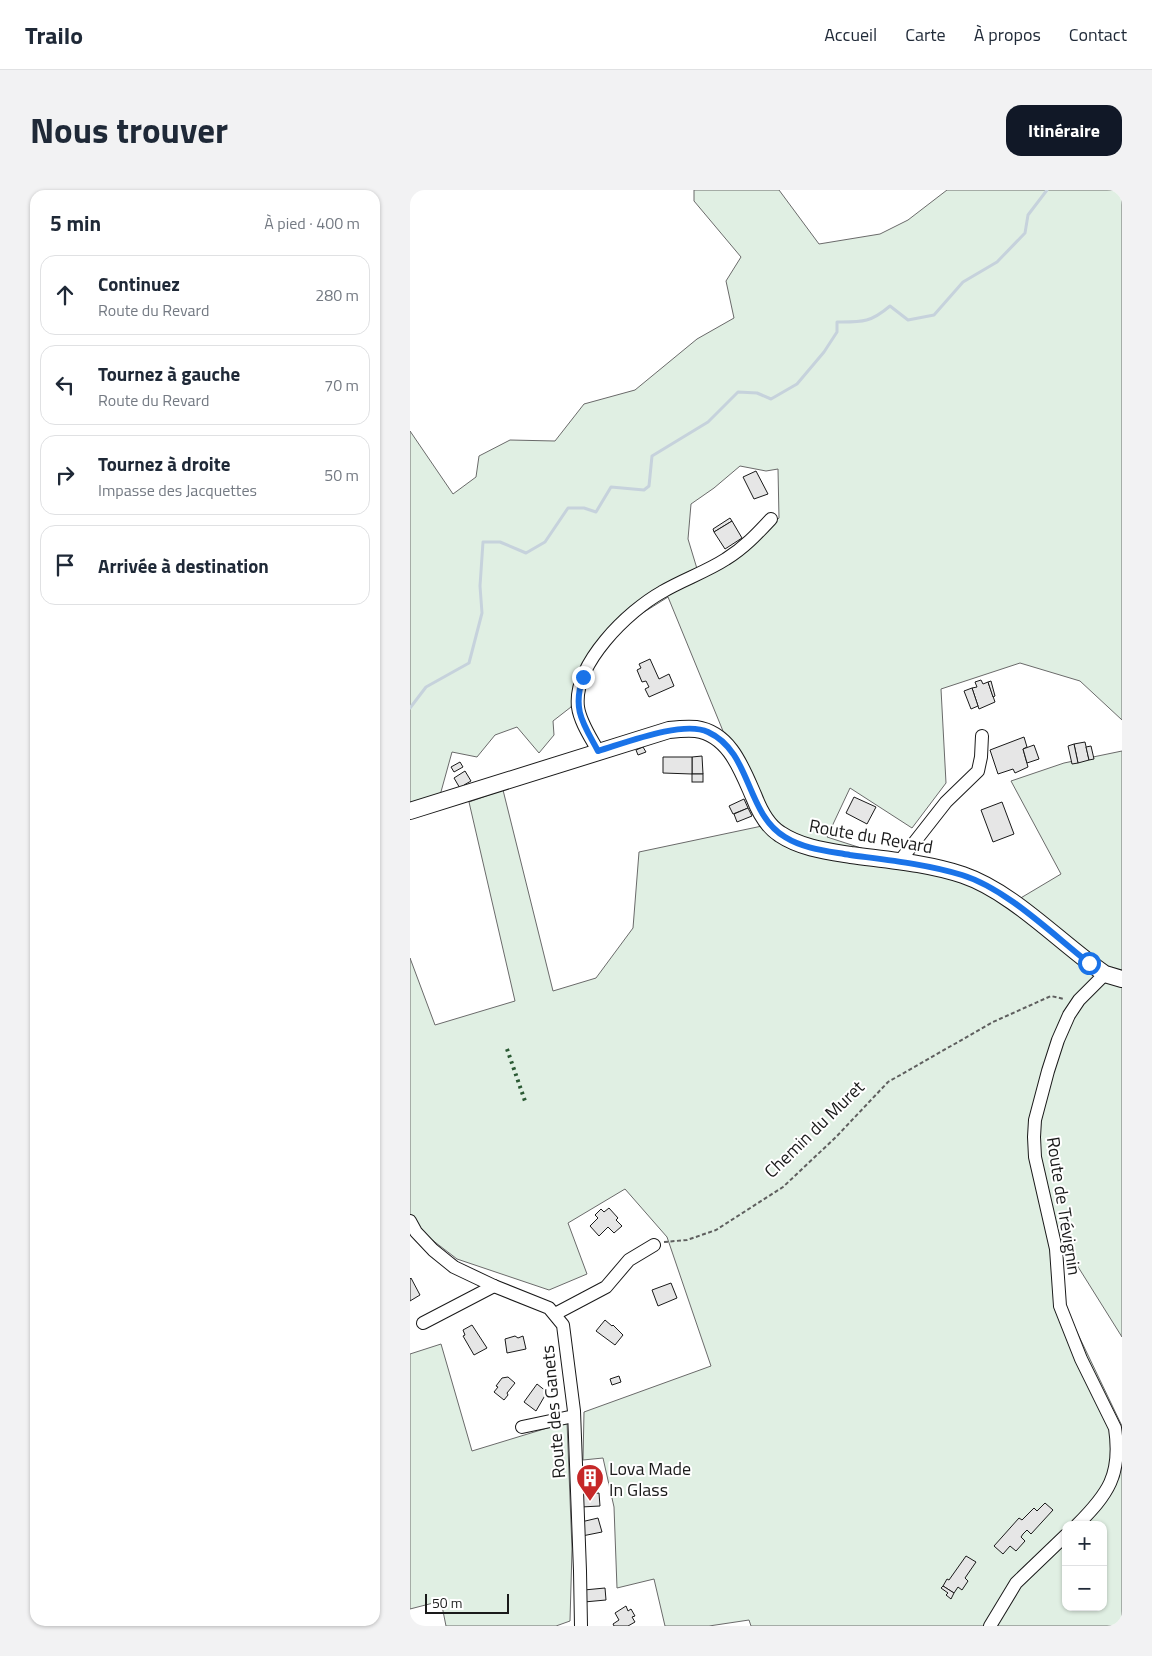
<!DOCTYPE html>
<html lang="fr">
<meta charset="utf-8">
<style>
:root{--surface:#fff;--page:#f2f2f3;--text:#1f2937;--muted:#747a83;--line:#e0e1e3;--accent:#111827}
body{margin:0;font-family:"Titillium Web",sans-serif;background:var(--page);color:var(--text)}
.controls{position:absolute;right:15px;bottom:15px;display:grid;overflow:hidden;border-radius:10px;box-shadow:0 1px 4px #0004}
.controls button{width:45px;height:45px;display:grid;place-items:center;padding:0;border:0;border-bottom:1px solid var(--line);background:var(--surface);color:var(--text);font:25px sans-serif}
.scale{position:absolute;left:15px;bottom:12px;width:84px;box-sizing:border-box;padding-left:5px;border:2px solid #1a1a1a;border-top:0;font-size:14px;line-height:18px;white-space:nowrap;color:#1a1a1a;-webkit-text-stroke:4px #fff;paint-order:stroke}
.stop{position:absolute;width:15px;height:15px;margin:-11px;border:4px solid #1a73e8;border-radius:50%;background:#fff}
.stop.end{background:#1a73e8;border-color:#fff;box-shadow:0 1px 5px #0008}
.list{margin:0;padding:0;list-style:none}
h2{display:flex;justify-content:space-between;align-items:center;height:65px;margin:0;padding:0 20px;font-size:21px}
h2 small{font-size:16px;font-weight:400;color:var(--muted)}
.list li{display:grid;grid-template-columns:32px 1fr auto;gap:15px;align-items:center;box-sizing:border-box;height:80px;margin:0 10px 10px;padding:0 10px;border:1px solid var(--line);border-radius:15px}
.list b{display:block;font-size:19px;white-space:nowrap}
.list p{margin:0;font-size:16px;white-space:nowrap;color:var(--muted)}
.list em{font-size:16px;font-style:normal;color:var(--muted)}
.icon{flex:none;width:28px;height:28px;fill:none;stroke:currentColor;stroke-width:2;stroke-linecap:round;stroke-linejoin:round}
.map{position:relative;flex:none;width:712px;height:1436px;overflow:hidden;border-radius:15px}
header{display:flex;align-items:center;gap:30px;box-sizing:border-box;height:70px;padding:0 25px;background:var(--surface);border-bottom:1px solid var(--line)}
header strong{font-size:24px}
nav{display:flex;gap:28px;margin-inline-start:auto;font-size:18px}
.intro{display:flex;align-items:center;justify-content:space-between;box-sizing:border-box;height:120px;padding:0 30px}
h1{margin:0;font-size:35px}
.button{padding:12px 22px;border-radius:15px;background:var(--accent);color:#fff;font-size:18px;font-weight:700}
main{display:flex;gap:30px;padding:0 30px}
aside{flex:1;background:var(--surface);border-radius:15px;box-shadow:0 1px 4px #0004}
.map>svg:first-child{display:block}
</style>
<header>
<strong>Trailo</strong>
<nav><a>Accueil</a><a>Carte</a><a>À propos</a><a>Contact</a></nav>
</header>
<div class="intro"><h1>Nous trouver</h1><a class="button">Itinéraire</a></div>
<main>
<aside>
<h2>5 min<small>À pied · 400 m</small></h2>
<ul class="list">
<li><svg class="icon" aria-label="ahead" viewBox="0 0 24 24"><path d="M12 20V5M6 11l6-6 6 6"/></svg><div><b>Continuez</b><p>Route du Revard</p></div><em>280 m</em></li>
<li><svg class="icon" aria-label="left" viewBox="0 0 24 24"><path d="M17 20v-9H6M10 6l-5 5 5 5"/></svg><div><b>Tournez à gauche</b><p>Route du Revard</p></div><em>70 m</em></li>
<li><svg class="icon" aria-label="right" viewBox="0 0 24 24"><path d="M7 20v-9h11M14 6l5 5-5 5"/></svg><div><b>Tournez à droite</b><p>Impasse des Jacquettes</p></div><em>50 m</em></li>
<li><svg class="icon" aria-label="arrive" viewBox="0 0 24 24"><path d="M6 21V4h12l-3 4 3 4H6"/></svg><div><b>Arrivée à destination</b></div></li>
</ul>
</aside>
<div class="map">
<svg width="712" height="1436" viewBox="0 0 712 1436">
<rect width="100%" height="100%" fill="#fff"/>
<g fill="#e0efe3" stroke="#6a6a6a" fill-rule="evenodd">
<path d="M 284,0 L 369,0 L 409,54 L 470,44 L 498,30 L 537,0 L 712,0 L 712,530 L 670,491 L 610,473 L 531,499 L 536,593 L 502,638 L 440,598 L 417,647 L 609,709 L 651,684 L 601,591 L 654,573 L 712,561 L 712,1147 L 650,1048 L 654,1115 L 712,1236 L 712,1436 L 341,1436 L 339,1430 L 299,1436 L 255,1436 L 244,1389 L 207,1398 L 204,1317 L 193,1268 L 173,1270 L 174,1222 L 301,1176 L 257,1047 L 215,999 L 158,1033 L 177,1084 L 139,1100 L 47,1069 L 0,1033 L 0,768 L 25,835 L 105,811 L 59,612 L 93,600 L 143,801 L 186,788 L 223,738 L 229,662 L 352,636 L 258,407 L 215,434 L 171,480 L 161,517 L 143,531 L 144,545 L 129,563 L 107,537 L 85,545 L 67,567 L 42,562 L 29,609 L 0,618 L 0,241 L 43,304 L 66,287 L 69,266 L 100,250 L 145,251 L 174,214 L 225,200 L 287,149 L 324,128 L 316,91 L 331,67 L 284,11 ZM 330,276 L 356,281 L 368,279 L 369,328 L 324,369 L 288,382 L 278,349 L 281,314 L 304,298 ZM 656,1335 L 693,1335 L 693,1417 L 656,1417 Z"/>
<polygon points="31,1154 62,1261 157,1232 162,1359 160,1431 146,1436 36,1436 31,1411 0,1419 0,1164"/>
</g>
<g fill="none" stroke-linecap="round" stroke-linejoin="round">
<path stroke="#c6d2dc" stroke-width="3" d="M 0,518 L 16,497 L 59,473 L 72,423 L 70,396 L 73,352 L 90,352 L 116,363 L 135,352 L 158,318 L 174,318 L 186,322 L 201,297 L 234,300 L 239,296 L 242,266 L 298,232 L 328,202 L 347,203 L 361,209 L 387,194 L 414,162 L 427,142 L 427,132 C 452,132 460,133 480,116 L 498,130 L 524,125 L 553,92 L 587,72 L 615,43 L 618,25 L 637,0"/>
</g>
<g fill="#e6e6e6" stroke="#1a1a1a">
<polygon points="346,281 358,304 344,309 333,287"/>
<polygon points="320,328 322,331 304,342 303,339"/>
<polygon points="322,331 332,348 315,359 304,342"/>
<polygon points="240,469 249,489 259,484 264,496 239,507 235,499 239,497 236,491 232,492 227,480 231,478 229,474"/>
<polygon points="571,490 573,494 578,492 585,512 569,519 562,498 567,497 565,492"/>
<polygon points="581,491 585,506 583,507 578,492"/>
<polygon points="562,498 568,516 561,519 554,501"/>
<polygon points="614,547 617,557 613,559 618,577 605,583 603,579 588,584 580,560"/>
<polygon points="675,552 679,570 668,573 664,554"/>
<polygon points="664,554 668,573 662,574 658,556"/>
<polygon points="624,555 629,569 617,573 613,559"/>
<polygon points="681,556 684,569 679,570 676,557"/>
<polygon points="233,557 236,562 228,565 226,560"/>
<polygon points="292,566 293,584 282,584 282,567"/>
<polygon points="253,567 282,567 282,584 253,583"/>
<polygon points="50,572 53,577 44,582 41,577"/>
<polygon points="55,581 61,591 54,595 56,598 51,600 44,588"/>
<rect x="282" y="584" width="11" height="8"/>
<polygon points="444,607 466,617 457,634 436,623"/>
<polygon points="334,609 338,618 323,624 319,616"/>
<polygon points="592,612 604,644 583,652 571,620"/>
<polygon points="338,618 342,626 327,632 324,624"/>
<polygon points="199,1018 208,1028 206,1030 212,1036 204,1043 198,1037 189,1046 180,1036 188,1028 185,1025 191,1019 194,1022"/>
<polygon points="1,1088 10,1105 0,1111 0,1089"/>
<polygon points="261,1093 267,1108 248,1116 242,1100"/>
<polygon points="195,1130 202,1136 203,1135 213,1145 205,1155 186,1141"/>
<polygon points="62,1135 77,1158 64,1165 53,1146 55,1145 53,1140"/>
<polygon points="105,1146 108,1148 113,1146 116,1159 97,1163 95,1149"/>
<polygon points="209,1186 211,1192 202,1195 200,1189"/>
<polygon points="98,1187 105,1193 97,1203 98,1205 94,1210 84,1202 88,1197 86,1196 92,1188"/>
<polygon points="127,1194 137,1202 126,1221 114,1212"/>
<polygon points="189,1303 190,1316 171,1317 170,1305"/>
<polygon points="635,1313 643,1320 621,1344 617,1340 613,1344 611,1347 615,1351 606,1361 600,1356 593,1364 584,1356 609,1328 612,1330 624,1318 627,1321"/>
<polygon points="188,1328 192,1342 172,1346 171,1332"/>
<polygon points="556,1366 566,1372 555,1388 558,1391 552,1400 548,1397 544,1403 533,1396 537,1389 539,1390"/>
<polygon points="533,1396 544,1403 541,1409 536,1405 538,1403 531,1398"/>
<polygon points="195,1398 196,1410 174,1412 174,1400"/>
<polygon points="216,1416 218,1421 221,1419 225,1426 222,1427 225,1432 218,1436 204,1436 203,1434 209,1430 205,1423"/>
</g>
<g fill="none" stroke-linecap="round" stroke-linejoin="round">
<defs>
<g id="minor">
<path d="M 188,561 C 181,548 170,532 168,517 C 163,474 218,421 252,402 C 272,390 296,382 316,369 C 334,358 347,344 361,329"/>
<polyline points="489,672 536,612 568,581 571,567 572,546"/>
<polyline points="0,1031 6,1042 23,1060 44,1077 84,1096 139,1118 153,1135 164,1221 170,1381 171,1436"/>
<polyline points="145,1124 196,1097 219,1070 244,1055"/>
<polyline points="13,1133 84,1096"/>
<polyline points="112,1237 164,1226"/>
<path d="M 667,1335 C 698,1304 712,1285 705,1238 L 671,1169 L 650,1116 L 646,1059 L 625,967 L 624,947 L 625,930 L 638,881 L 648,850 L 659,825 L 669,810 L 695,784"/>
<polyline points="580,1436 606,1393 656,1345"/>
</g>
<path id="major" d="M 0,621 L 259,540 C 268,539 277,538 286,539 C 320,544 332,580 344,607 C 349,620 357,636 370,644 C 391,658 416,661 441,665 C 478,670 517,673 553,685 C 603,702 650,753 695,784 L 712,789"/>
</defs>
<use href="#minor" stroke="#1a1a1a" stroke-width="14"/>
<use href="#major" stroke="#1a1a1a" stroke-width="18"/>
<polyline stroke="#5f5f5f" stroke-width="2" stroke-dasharray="4 2.5" stroke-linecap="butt" points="254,1052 277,1050 306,1040 373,997 426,947 478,892 583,832 641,806 654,809"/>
<use href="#minor" stroke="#fff" stroke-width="12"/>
<use href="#major" stroke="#fff" stroke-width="16"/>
<polyline stroke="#2b5a34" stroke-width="4" stroke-dasharray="2.5 4" stroke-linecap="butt" points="97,859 116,914"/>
</g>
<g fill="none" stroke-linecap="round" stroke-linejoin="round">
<path stroke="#1a73e8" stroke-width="6" d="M 173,487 C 162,520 173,533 188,561 C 215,553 273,530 298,542 C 342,562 335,623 375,647 C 394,659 418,661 440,665 C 477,670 516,674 552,685 C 597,699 642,744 679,773"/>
</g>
<defs>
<symbol id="building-pin" viewBox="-11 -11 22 30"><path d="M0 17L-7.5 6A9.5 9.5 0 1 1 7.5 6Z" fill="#c62828" stroke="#fff"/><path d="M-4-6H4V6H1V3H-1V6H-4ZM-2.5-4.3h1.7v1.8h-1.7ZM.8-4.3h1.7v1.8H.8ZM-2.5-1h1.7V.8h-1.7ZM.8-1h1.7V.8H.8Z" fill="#fff"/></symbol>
</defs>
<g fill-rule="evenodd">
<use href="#building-pin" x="164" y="1272" width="32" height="43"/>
</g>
<g text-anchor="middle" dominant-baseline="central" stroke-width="4" stroke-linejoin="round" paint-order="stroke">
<g font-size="18" fill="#1a1a1a" stroke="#fff">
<text transform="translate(461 646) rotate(10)">Route du Revard</text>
<text transform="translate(404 939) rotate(-44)">Chemin du Muret</text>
<text transform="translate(654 1016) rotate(81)">Route de Trévignin</text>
<text transform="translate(143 1222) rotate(-95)">Route des Ganets</text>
</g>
<g font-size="18" fill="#1a1a1a" stroke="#fff" text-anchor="start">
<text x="199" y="1278">Lova Made<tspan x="199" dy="21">In Glass</tspan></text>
</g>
</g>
</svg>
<div class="controls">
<button>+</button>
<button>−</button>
</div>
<div class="scale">50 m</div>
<div class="stop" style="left:679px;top:773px"></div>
<div class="stop end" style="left:173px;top:487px"></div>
</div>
</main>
